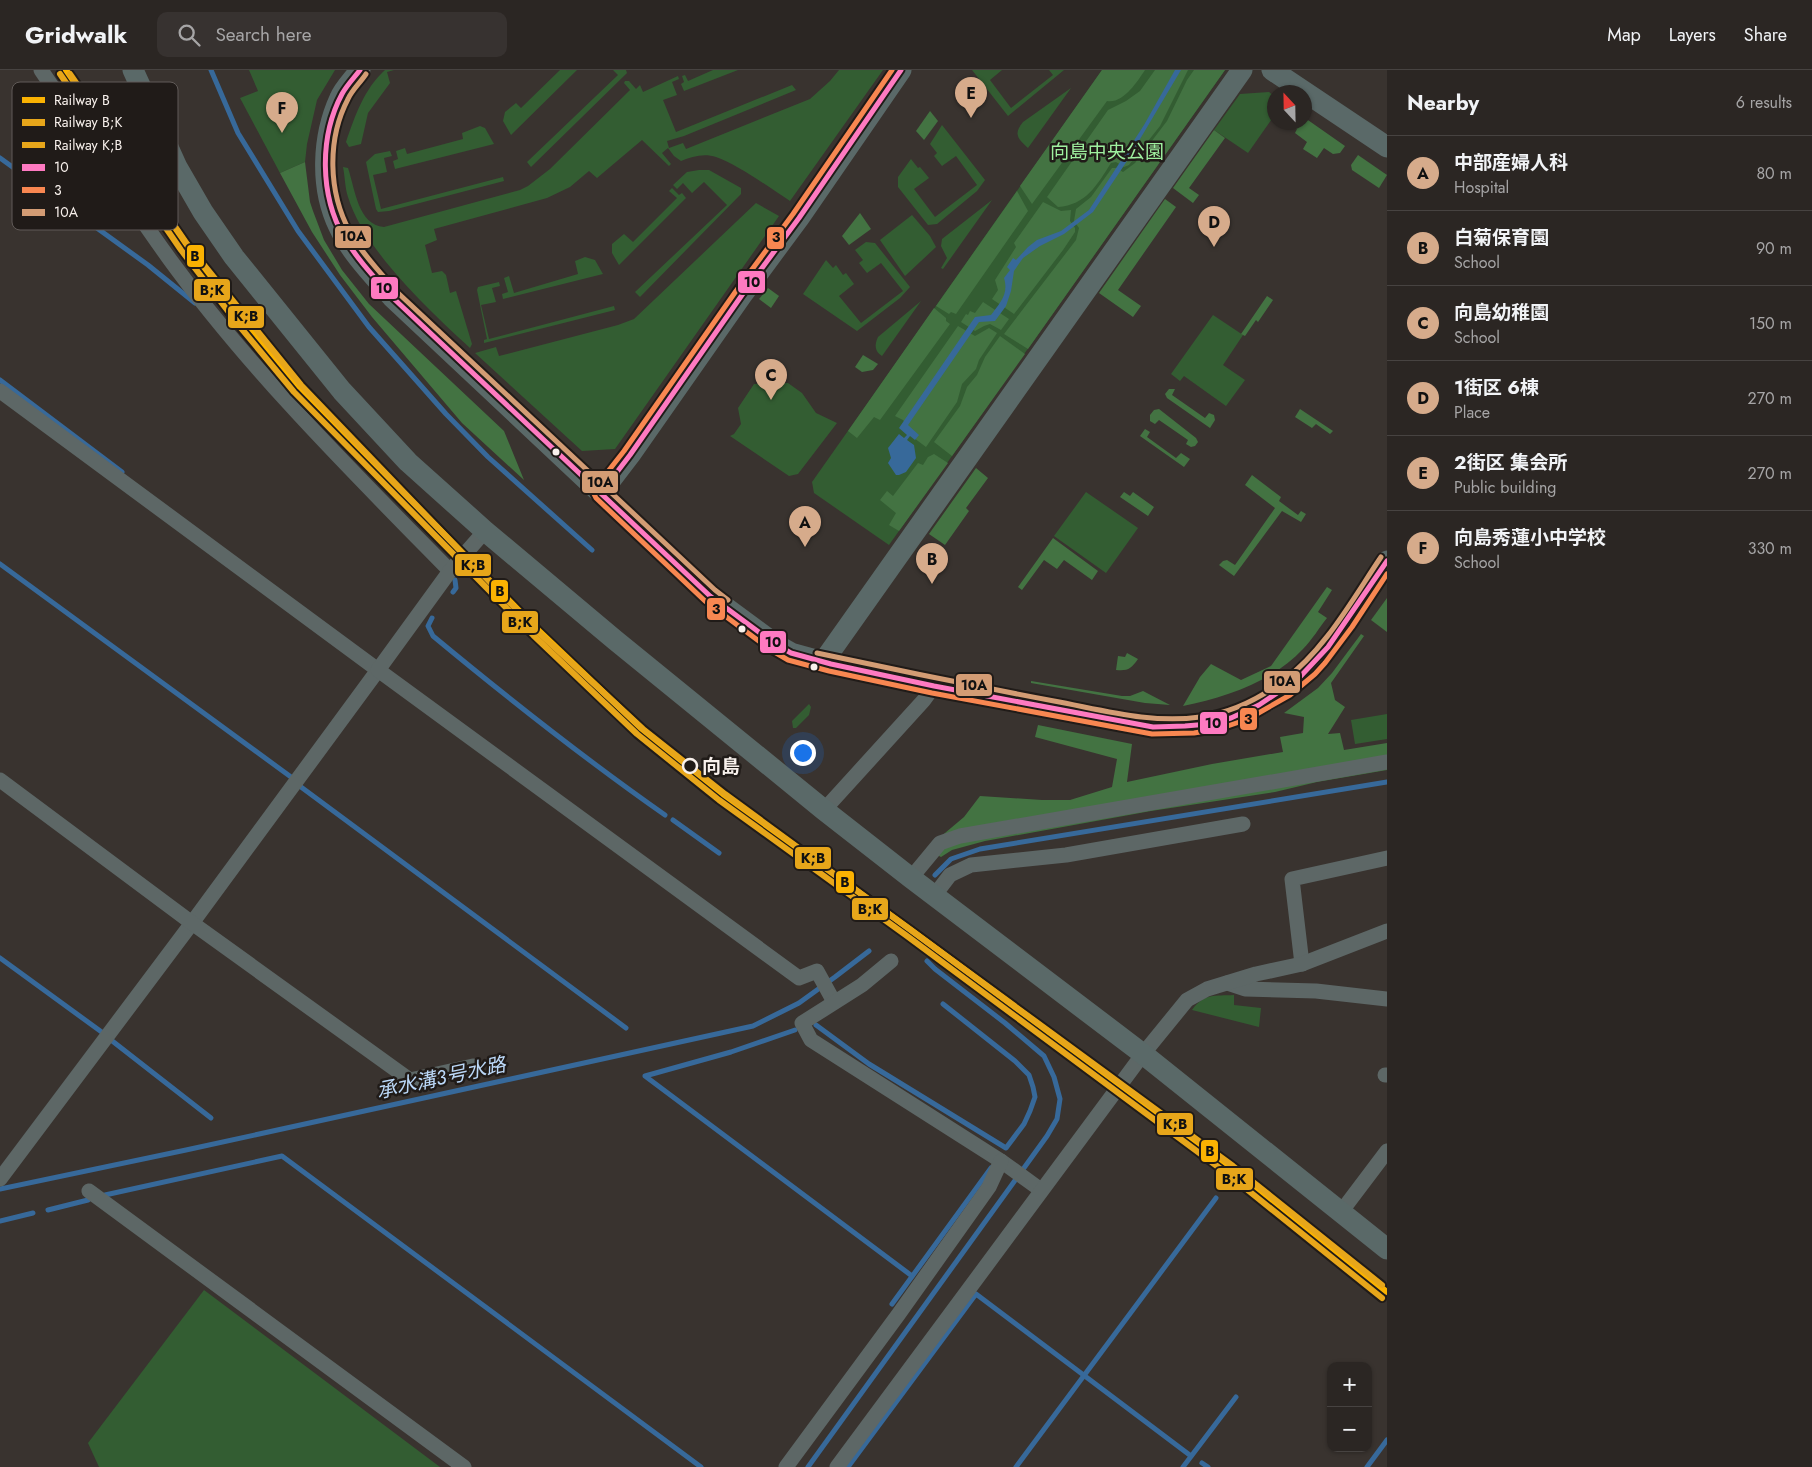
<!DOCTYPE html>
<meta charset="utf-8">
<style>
:root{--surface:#2b2623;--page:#373230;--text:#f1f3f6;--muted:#a6a5a6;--line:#474341;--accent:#d6ab8b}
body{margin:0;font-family:Jost,"Noto Sans JP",sans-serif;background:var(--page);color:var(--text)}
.controls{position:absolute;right:15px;bottom:15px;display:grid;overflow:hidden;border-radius:10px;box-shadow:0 1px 4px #0004}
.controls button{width:45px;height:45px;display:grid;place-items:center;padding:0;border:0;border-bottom:1px solid var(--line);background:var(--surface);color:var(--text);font:25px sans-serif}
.compass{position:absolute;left:1267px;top:15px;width:45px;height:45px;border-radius:50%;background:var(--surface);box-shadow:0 1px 4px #0004;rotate:338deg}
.you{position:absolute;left:802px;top:682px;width:18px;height:18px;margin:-12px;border:4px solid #fff;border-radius:50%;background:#1a73e8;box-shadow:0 0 0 8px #1a73e833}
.badge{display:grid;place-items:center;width:32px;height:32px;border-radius:50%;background:var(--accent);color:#111;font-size:16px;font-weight:700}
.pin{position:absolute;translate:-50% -41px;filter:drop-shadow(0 1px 2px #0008)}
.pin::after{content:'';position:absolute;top:26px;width:18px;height:15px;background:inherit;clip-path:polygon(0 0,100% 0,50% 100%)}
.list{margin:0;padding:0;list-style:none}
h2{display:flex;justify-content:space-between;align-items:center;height:65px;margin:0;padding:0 20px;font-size:21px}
h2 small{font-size:16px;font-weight:400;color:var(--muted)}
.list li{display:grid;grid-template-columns:32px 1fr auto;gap:15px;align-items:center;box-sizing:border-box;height:75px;padding:0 20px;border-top:1px solid var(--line)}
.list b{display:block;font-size:19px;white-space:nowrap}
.list p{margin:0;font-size:16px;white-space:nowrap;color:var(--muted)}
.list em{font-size:16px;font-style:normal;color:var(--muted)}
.icon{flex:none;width:28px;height:28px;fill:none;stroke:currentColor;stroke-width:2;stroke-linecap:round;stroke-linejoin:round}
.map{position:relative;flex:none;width:1387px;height:1397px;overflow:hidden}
header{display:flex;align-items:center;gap:30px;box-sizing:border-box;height:70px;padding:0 25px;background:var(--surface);border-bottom:1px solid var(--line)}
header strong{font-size:24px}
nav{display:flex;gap:28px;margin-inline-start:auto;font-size:18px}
.search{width:350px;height:45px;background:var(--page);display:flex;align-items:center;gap:12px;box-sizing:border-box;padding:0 18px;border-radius:10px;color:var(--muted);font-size:19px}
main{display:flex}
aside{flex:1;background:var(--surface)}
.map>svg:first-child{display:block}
</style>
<header>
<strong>Gridwalk</strong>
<div class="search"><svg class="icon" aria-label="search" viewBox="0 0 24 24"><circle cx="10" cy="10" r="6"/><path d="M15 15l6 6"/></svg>Search here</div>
<nav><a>Map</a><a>Layers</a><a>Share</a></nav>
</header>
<main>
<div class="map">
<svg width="1387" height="1397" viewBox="0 0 1387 1397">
<rect width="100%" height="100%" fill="#39332f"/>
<g fill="#335d32">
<polygon points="249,0 335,0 317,30 307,74 305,92 280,103 240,28 258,21"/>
<path d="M 385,0 L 394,0 L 387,2 L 390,13 L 368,43 L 361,74 L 349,77 L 346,72 C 355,46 364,19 385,0 Z"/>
<polygon points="560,0 577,0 511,65 503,51 505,42 516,33 521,38"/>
<polygon points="613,0 626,0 627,3 531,97 527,92 618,5"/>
<polygon points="713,0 738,0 684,21 681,14 684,12 682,6 685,5 688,11"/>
<path d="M 839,0 L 883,0 L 790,131 C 770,118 737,94 716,87 C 705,83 692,86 681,91 L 674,86 L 668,78 L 662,83 L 671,94 L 669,96 L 642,70 L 597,108 L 589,101 L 570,117 L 547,128 L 434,159 L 437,170 L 425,175 L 432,203 L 442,201 L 446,205 L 450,223 L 456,221 L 472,274 L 470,278 C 430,241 364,180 348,127 C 345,118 345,107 343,97 L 348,98 C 355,119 358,155 384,157 L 520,120 L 528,116 L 550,99 L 630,20 L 624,13 L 625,11 L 629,11 L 636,19 L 640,15 L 643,22 L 678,6 L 679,9 L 672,12 L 677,25 L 663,30 L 676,62 L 792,15 L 796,20 L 684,66 L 667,71 L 669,78 L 683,73 L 686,79 L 810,29 L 830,11 Z"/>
<polygon points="972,0 1002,0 990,10 1011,38 1053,5 1049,0 1064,0 1008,46"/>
<polygon points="1102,0 1225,0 889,475 814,423 812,412"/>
<path d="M 1071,18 L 1028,78 C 1018,69 1013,64 1023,52 Z"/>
<polygon points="1269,22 1274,26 1274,46 1248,83 1214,60 1240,24"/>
<polygon points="942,55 985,110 977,121 937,154 928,155 898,117 898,107 911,89 918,98 920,97 929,108 914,119 935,147 977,115 956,86 942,96 934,86 937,83 930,74"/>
<polygon points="480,56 485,58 494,74 395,99 393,91 398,89 396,81 405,78 407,84 463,69 462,63"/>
<polygon points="390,81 392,86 384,88 387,102 373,105 381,139 503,107 504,111 389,141 378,142 376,139 366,92 375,84"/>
<polygon points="699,100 709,100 741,118 741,124 640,227 635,222 727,135 704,112 692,123 683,113 677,119 673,115 687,102"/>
<polygon points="672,118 679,125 682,123 686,128 619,195 612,183 612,174 624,164 633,172 677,128 669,121"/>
<polygon points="992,130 943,199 941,198 947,188 941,176 942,169"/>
<polygon points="756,133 779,146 615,379 582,381 475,283 496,277 499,286 618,255 634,249"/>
<polygon points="912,145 930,166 936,177 905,206 880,170"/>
<polygon points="866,172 875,173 910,217 900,228 857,261 803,224 826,190 833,198 836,195 843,205 846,203 854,214 839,226 861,253 903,221 881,193 867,203 859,193 863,190 855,180"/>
<polygon points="585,187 595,190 603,204 503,229 502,224 508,222 504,208 509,206 514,223 578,204 575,191"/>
<polygon points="499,212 500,216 492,218 496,232 481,235 489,269 614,236 615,240 484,273 484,270 487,269 477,220 478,217"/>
<path d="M 921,231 L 882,286 C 875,282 874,275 878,267 Z"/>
<polygon points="1213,245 1243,265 1223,295 1245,310 1226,336 1184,306 1180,311 1171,304"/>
<polygon points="788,313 802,323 816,343 837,353 798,404 789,406 730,366 734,364 741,354 738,338 754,314"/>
<polygon points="1086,422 1138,458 1106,503 1054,466"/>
<polygon points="809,634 811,637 809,645 796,658 793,658 792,651"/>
<polygon points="1387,644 1387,669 1355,674 1351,650"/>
<path d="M 1234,925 L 1234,935 L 1261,938 L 1259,957 L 1192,940 C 1204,923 1215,926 1234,925 Z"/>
<polygon points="204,1220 440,1397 99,1397 88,1373"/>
</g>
<g fill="#437342">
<path d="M 1102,0 L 1145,0 C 1137,12 1123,34 1107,31 L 1032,134 L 1020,116 Z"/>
<path d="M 1155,0 L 1188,0 L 1160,56 L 1129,95 L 1124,97 L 1116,92 L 1111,93 C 1097,115 1086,135 1058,137 L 1047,127 L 1108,40 L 1126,31 L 1140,21 Z"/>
<polygon points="1194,0 1225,0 1028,279 1004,264 1076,170 1079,158 1074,151 1076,139 1091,127 1112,98 1116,98 1123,102 1135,93 1167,51 1187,10"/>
<polygon points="930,41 938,51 924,70 916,61"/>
<polygon points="1305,48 1345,76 1340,83 1333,84 1324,78 1317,88 1303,79 1307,72 1295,63 1297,59 1288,53 1304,52"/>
<polygon points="1214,60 1225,68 1189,118 1199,125 1193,133 1173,118"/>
<polygon points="1358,85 1387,105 1379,118 1352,100 1351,95"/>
<polygon points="305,92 310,132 313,141 324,170 342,200 369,234 504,361 524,410 462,353 372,247 340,205 312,162 280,103"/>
<polygon points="1017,121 1028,141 956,244 951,242 949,244 936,236"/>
<polygon points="1165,129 1176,137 1118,220 1141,236 1133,247 1099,223"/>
<polygon points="1043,132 1061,141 1071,140 1070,151 1075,158 1075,162 1063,180 1014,244 992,229 998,220 995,210 1016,177 1014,173"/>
<polygon points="860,143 871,159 849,175 842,166"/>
<polygon points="768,218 779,226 771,238 759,229"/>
<polygon points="1267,226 1273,230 1258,252 1256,250 1245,266 1241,264"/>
<polygon points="983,232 1009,249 1001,260 990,254 984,256 975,261 961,252 966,244 968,245 970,241 975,243"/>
<polygon points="934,238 946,248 946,251 950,254 880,350 874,347 857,368 848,361"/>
<polygon points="958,256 975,266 989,258 997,263 979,290 976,299 962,314 957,332 926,377 914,368 903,350 895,346"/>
<polygon points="1000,266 1025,284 952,386 934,372 960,336 967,317 977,305 985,287"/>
<polygon points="863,285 878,294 873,300 862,302 855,297"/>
<polygon points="1169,319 1175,319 1172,325 1205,348 1209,343 1214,345 1215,350 1210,358 1167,328 1165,324"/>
<polygon points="1159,339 1196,368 1198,372 1195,376 1191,377 1186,374 1188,370 1159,350 1155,354 1150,351 1150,345 1154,340"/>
<polygon points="1300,339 1333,361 1330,364 1316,354 1312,358 1295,347"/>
<polygon points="1145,359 1150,362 1147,367 1176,388 1181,383 1190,389 1184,397 1140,366"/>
<polygon points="934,384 948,393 899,461 889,455 896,443 880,430 887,421 893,426 918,393 923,395 928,387"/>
<polygon points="976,398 988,408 966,438 969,441 945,475 929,464"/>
<polygon points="1252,405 1281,427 1279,431 1298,445 1301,441 1306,444 1301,452 1282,441 1234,506 1219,495 1223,491 1227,490 1235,495 1275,438 1245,415"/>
<polygon points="1124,422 1130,426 1133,422 1154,437 1148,446 1120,427"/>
<polygon points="1053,468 1098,501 1092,510 1064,490 1057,499 1044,490 1022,520 1018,517"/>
<path d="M 1327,517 L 1332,520 L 1318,542 L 1327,548 C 1319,558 1312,570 1303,579 C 1272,612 1226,627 1183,636 L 1200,607 L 1211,594 L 1241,610 L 1271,596 Z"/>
<polygon points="1387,528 1387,562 1371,550"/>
<polygon points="1361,564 1364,566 1331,613 1335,630 1345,637 1328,664 1340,663 1344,680 1387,673 1387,700 1317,712 1275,722 1151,741 985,771 952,780 941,787 926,779 964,747 980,726 1042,730 1070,730 1112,717 1117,689 1035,667 1038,655 1132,674 1127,712 1212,694 1283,682 1280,667 1303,663 1304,647 1284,643 1318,618 1332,603"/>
<path d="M 1127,583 L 1138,589 C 1131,599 1128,601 1116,600 L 1118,586 L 1125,587 Z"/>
<polygon points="1031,611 1122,626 1130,626 1143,621 1170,635 1145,633 1031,613"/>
</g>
<path fill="#37699a" d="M 1175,0 L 1181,0 L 1127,91 L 1093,142 L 1064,164 L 1040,176 L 1023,188 L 1014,201 L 1011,221 L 1006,236 L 995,251 L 979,252 L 908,355 L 919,365 L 915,370 L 910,366 L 907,370 L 914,375 L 916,388 L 906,402 L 899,405 L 896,405 L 888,393 L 891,388 L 888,378 L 899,364 L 904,368 L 907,365 L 899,358 L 975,247 L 991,245 C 1000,233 1009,224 1004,208 L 1010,200 L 1007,197 L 1013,188 L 1016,190 L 1028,177 L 1037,170 L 1061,161 L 1089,140 L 1144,55 Z"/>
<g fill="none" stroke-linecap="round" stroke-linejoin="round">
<g stroke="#37699a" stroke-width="5">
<polyline points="211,0 238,63 298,161 369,257 446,344 488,387 592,480"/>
<polyline points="0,88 148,195 195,233"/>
<polyline points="0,310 122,402"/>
<polyline points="0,494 291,707"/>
<polyline points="453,522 456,518 455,510"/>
<path d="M 432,548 L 428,556 L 433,566 C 509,629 585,689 665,745"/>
<polyline points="301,717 626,958"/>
<polyline points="673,750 719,783"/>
<polyline points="935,805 951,789 980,779 1387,712"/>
<polyline points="894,855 896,860"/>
<polyline points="0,888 103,963"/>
<polyline points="816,955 869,994 1006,1078 1024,1054 1030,1041 1035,1027 1033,1017 1029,1005 1015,991 943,934"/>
<polyline points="795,960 731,982 645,1006 912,1206"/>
<polyline points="111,970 211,1048"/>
<polyline points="0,1119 186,1080 753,956 799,933 835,907 869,881"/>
<polyline points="105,1125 282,1086 701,1397"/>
<polyline points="48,1140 88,1130"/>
<polyline points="0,1151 33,1143"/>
<polyline points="892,1234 991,1098"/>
<polyline points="1202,1393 1208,1397"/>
<polyline points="808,1397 1047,1066 1057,1049 1060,1029 1054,1007 1044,986 1005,953 935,899 927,891"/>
<polyline points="848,1397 976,1224 1191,1386"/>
<polyline points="1016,1397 1216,1128"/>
<polyline points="1183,1397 1236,1327"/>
<polyline points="1367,1397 1387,1370"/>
</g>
<g stroke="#5d6766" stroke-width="15">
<path d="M 41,0 C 83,62 124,126 168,187 C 251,301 352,401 450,501"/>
<polyline points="0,321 378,600 192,853 0,1109"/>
<polyline points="485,461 450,501 378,600 799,908 817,901 834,932"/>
<polyline points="0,710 192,853 410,1010 473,996"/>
<polyline points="824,740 924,630 934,616"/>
<polyline points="911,808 940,773 960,766 1387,692"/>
<polyline points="934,826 950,805 971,795 1066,785 1243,754"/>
<polyline points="891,891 862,915 802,953 811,970 1001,1091 1041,1120"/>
<polyline points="1302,894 1292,809 1387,788"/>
<polyline points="1227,913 1245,919 1316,921 1387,929"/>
<polyline points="1385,1005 1387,1005"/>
<polyline points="89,1121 464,1397"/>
<polyline points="1341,1142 1387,1081"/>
<polyline points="786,1397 898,1245 989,1117 1001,1091"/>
<polyline points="837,1397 1143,984 1187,930 1207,919 1256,904 1302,894 1387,861"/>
</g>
<g stroke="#5a6968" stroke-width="21">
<polyline points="133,0 177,97 203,142 234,187 342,321 408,392 485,461 615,570 824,740 911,808 1143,984 1387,1179"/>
<path d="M 360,0 C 354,9 344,18 340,28 C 322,67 320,118 339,157 C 351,183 373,205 392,227 L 710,526 L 775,574 L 791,583 L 831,594 L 934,616 L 1153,657 C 1174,657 1196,657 1217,652 C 1253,643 1296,617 1319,588 C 1344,558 1365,523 1387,491"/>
<polyline points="1272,0 1387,77"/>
<polyline points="601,423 630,385 742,225 799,148 901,0"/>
<polyline points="823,592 1242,0"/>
</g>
<defs>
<g id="bus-1">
<path d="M 360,0 C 354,8 347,15 342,24 C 319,67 320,126 344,167 C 357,189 375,208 392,227 L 710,526 L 775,574 L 791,583 L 831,594 L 934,616 L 1153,657 L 1185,656 L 1209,654 L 1231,648 L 1259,635 L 1298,609 L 1328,577 L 1387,491"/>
<polyline points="601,423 630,385 742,225 799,148 901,0"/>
</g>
<polyline id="bus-2" points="892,0 793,144 736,221 624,381 595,418 594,424 596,428 705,531 771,580 788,590 829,601 932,623 1152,664 1194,663 1219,659 1248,649 1290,625 1315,604 1325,593 1352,557 1387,504"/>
<g id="bus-3">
<path d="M 366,4 C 360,13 352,20 348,29 C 327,69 328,122 350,162 C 362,184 381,203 397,222 L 715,520 L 728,530"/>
<path d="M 817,583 C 896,600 975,616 1054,631 C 1103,640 1151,654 1200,647 C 1230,643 1259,629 1283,611 C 1325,580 1352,530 1381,487"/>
</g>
</defs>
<use href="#bus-1" stroke="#201b18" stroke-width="9"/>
<use href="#bus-2" stroke="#201b18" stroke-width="9"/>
<use href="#bus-3" stroke="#201b18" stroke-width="9"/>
<use href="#bus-1" stroke="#fe7ac1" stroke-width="5"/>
<use href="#bus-2" stroke="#f88751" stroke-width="5"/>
<use href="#bus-3" stroke="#d39c74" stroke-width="5"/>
<defs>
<polyline id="rail-1" points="66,0 187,175 247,253 300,317 538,560 642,659 723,724 911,860 1234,1099 1387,1222"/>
<polyline id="rail-2" points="60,4 181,180 241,258 294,322 533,565 637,664 719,730 907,866 1229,1105 1382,1228"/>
<polyline id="rail-3" points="70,4 187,174 301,315 537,561 643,659 725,724 1233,1096 1382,1215"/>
</defs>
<use href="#rail-1" stroke="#201b18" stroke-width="10"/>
<use href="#rail-2" stroke="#201b18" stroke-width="10"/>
<use href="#rail-3" stroke="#201b18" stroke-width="10"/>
<use href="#rail-1" stroke="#fab202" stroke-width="6"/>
<use href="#rail-2" stroke="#e7a61a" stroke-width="6"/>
<use href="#rail-3" stroke="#e7a61a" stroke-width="6"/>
</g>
<g fill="#f8f1ec" stroke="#201b18" stroke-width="2">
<circle cx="556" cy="382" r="4.5"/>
<circle cx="742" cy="559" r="4.5"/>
<circle cx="814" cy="597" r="4.5"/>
</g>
<circle fill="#201b18" stroke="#f8f1ec" stroke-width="2.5" cx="690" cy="696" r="7"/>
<g text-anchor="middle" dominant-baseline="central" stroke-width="5" stroke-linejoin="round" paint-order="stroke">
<g font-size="19" fill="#9ff09f" stroke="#201b18">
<text x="1107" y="81">向島中央公園</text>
</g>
<g font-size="19" font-weight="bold" fill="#f8f1ec" stroke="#201b18" text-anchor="start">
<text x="702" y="696">向島</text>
</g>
<g font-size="20" font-style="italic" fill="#bbd8f8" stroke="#201b18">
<text transform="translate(441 1008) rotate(-12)">承水溝３号水路</text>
</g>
</g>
<rect x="12" y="12" width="166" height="148" rx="8" fill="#201b18" stroke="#615b58" stroke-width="1"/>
<rect x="22" y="27" width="23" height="6" fill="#fab202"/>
<rect x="22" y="49" width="23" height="7" fill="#e7a61a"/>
<rect x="22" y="72" width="23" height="6" fill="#e7a61a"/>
<rect x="22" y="94" width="23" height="7" fill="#fe7ac1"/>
<rect x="22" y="117" width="23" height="6" fill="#f88751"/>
<rect x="22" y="139" width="23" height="7" fill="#d39c74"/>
<g font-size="14" fill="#f8f1ec">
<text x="54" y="35">Railway B</text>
<text x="54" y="57">Railway B;K</text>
<text x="54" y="80">Railway K;B</text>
<text x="54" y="102">10</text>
<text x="54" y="125">3</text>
<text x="54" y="147">10A</text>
</g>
<g stroke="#201b18" stroke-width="2">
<rect x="334" y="155" width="38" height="24" rx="5" fill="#d39c74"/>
<rect x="766" y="156" width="19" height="24" rx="5" fill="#f88751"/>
<rect x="186" y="174" width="19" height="24" rx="5" fill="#fab202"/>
<rect x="737" y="200" width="29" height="24" rx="5" fill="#fe7ac1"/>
<rect x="370" y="206" width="29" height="24" rx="5" fill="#fe7ac1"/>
<rect x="193" y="208" width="38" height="24" rx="5" fill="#e7a61a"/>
<rect x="227" y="235" width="38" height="24" rx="5" fill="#e7a61a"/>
<rect x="581" y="400" width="38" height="24" rx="5" fill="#d39c74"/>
<rect x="454" y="483" width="38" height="24" rx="5" fill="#e7a61a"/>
<rect x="490" y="509" width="19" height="24" rx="5" fill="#fab202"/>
<rect x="706" y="527" width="20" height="24" rx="5" fill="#f88751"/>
<rect x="501" y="540" width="38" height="24" rx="5" fill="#e7a61a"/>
<rect x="759" y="560" width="28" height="24" rx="5" fill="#fe7ac1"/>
<rect x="1263" y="600" width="38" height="24" rx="5" fill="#d39c74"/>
<rect x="955" y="603" width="38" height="24" rx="5" fill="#d39c74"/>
<rect x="1239" y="637" width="19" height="24" rx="5" fill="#f88751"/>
<rect x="1199" y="641" width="29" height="24" rx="5" fill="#fe7ac1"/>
<rect x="794" y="776" width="38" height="24" rx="5" fill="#e7a61a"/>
<rect x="835" y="800" width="20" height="24" rx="5" fill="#fab202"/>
<rect x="851" y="827" width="38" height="24" rx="5" fill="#e7a61a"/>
<rect x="1156" y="1042" width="38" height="24" rx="5" fill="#e7a61a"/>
<rect x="1200" y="1069" width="19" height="24" rx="5" fill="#fab202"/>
<rect x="1215" y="1097" width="39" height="24" rx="5" fill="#e7a61a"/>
</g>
<g font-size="14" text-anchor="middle" font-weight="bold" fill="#111">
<text x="353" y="171">10A</text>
<text x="776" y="172">3</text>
<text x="195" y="191">B</text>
<text x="752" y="217">10</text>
<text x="384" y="223">10</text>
<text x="212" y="225">B;K</text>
<text x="246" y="251">K;B</text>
<text x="600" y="417">10A</text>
<text x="473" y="500">K;B</text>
<text x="500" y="526">B</text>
<text x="716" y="544">3</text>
<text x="520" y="557">B;K</text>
<text x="773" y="577">10</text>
<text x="1282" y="616">10A</text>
<text x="974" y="620">10A</text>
<text x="1248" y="654">3</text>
<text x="1213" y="658">10</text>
<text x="813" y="793">K;B</text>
<text x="845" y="817">B</text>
<text x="870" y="844">B;K</text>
<text x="1175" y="1059">K;B</text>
<text x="1210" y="1086">B</text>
<text x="1234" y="1114">B;K</text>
</g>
</svg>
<div class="controls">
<button>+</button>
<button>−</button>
</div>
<svg class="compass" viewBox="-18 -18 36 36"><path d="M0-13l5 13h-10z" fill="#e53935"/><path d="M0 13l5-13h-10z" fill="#a6a5a6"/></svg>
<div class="you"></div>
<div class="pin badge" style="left:805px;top:477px">A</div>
<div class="pin badge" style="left:932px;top:514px">B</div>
<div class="pin badge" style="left:771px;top:330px">C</div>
<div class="pin badge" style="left:1214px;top:177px">D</div>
<div class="pin badge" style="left:971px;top:48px">E</div>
<div class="pin badge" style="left:282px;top:63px">F</div>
</div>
<aside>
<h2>Nearby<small>6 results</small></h2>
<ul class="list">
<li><span class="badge">A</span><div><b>中部産婦人科</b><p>Hospital</p></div><em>80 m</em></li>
<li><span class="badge">B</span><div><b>白菊保育園</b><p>School</p></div><em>90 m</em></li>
<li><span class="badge">C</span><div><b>向島幼稚園</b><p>School</p></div><em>150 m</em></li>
<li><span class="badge">D</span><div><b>1街区 6棟</b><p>Place</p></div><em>270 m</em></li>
<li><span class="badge">E</span><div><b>2街区 集会所</b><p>Public building</p></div><em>270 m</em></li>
<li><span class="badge">F</span><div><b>向島秀蓮小中学校</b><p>School</p></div><em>330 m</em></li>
</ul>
</aside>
</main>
